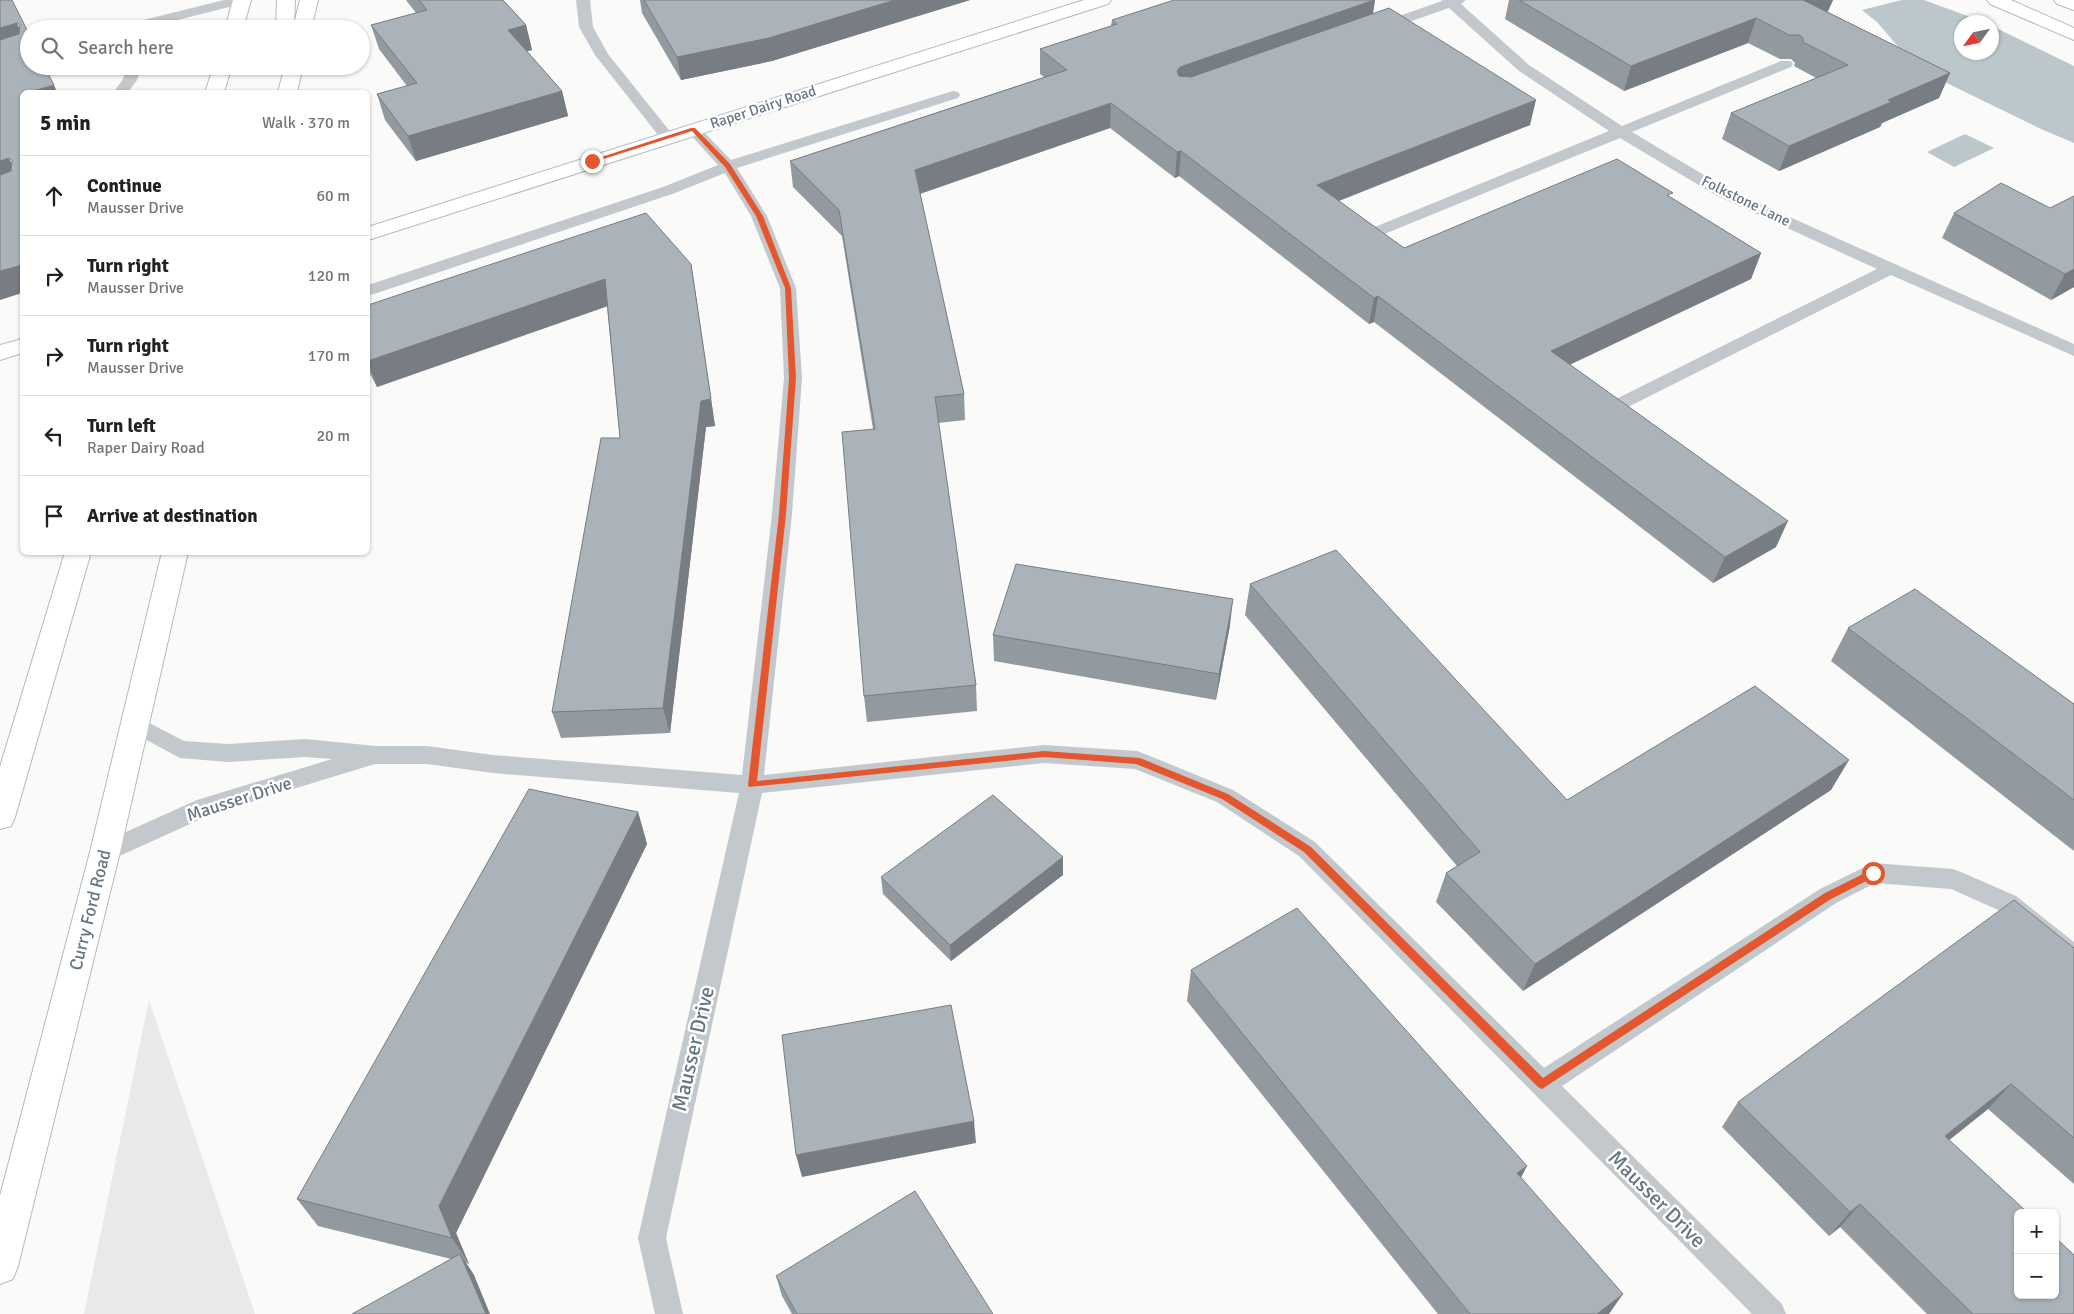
<!DOCTYPE html>
<meta charset="utf-8">
<style>
:root{--surface:#fff;--page:#f6f6f6;--text:#202124;--muted:#757577;--line:#e0e0e0}
body{margin:0;font-family:Signika,sans-serif;background:var(--page);color:var(--text)}
.controls{position:absolute;right:15px;bottom:15px;display:grid;overflow:hidden;border-radius:8px;box-shadow:0 1px 4px #0004}
.controls button{width:45px;height:45px;display:grid;place-items:center;padding:0;border:0;border-bottom:1px solid var(--line);background:var(--surface);color:var(--text);font:25px sans-serif}
.compass{position:absolute;left:1954px;top:15px;width:45px;height:45px;border-radius:50%;background:var(--surface);box-shadow:0 1px 4px #0004;rotate:237deg}
.stop{position:absolute;width:15px;height:15px;margin:-11px;border:4px solid #e4572e;border-radius:50%;background:#fff}
.stop.end{background:#e4572e;border-color:#fff;box-shadow:0 1px 5px #0008}
.list{margin:0;padding:0;list-style:none}
h2{display:flex;justify-content:space-between;align-items:center;height:65px;margin:0;padding:0 20px;font-size:21px}
h2 small{font-size:16px;font-weight:400;color:var(--muted)}
.list li{display:grid;grid-template-columns:32px 1fr auto;gap:15px;align-items:center;box-sizing:border-box;height:80px;padding:0 20px;border-top:1px solid var(--line)}
.list b{display:block;font-size:19px;white-space:nowrap}
.list p{margin:0;font-size:16px;white-space:nowrap;color:var(--muted)}
.list em{font-size:16px;font-style:normal;color:var(--muted)}
.icon{flex:none;width:28px;height:28px;fill:none;stroke:currentColor;stroke-width:2;stroke-linecap:round;stroke-linejoin:round}
.map{position:relative;flex:none;width:2074px;height:1314px;overflow:hidden}
.search{position:absolute;background:var(--surface);box-shadow:0 1px 4px #0004;left:20px;top:20px;width:350px;height:55px;display:flex;align-items:center;gap:12px;box-sizing:border-box;padding:0 18px;border-radius:28px;color:var(--muted);font-size:19px}
.panel{position:absolute;background:var(--surface);box-shadow:0 1px 4px #0004;left:20px;top:90px;width:350px;height:465px;border-radius:8px}
.map>svg:first-child{display:block}
</style>
<div class="map">
<svg width="2074" height="1314" viewBox="0 0 2074 1314">
<rect width="100%" height="100%" fill="#fafaf8"/>
<polygon fill="#e8e9e9" points="149,1000 255,1314 84,1314"/>
<g fill="#bbc7cb">
<polygon points="1902,0 1924,0 1984,22 1962,22 1962,52 1992,52 1992,26 2074,66 2074,143 2041,129 1924,72 1901,50 1877,22 1862,10"/>
<polygon points="1965,134 1994,148 1954,167 1927,152"/>
</g>
<g fill="none" stroke-linecap="round" stroke-linejoin="round">
<defs>
<g id="secondary">
<polygon points="233,0 251,0 243,29 225,29"/>
<polygon points="277,0 295,0 294,24 300,0 318,0 311,29 276,29"/>
<polygon points="1084,0 1111,0 1108,4 368,240 368,227"/>
<polygon points="1987,0 2011,0 2074,28 2074,40 1990,4"/>
<polygon points="2054,0 2074,0 2074,10 2057,4"/>
<polygon points="214,66 232,66 224,92 205,92"/>
<polygon points="285,66 303,66 297,92 278,92"/>
<polygon points="22,339 22,353 0,360 0,345"/>
<polygon points="65,552 91,552 15,817 11,826 0,829 0,767"/>
<polygon points="162,552 188,552 120,852 18,1266 13,1279 0,1284 0,1196 90,852"/>
</g>
</defs>
<use href="#secondary" stroke="#b3babf" stroke-width="2"/>
<g fill="#c3c8cc" fill-rule="evenodd">
<polygon points="224,0 247,0 245,3 142,29 117,29 119,26"/>
<polygon points="576,0 590,0 593,27 608,54 672,134 675,137 672,140 662,140 595,55 579,27"/>
<polygon points="1441,0 1466,0 1461,4 1529,65 1622,126 1781,61 1791,61 1793,64 1791,67 1632,132 1729,190 2074,344 2074,356 1891,275 1624,409 1618,411 1612,409 1609,405 1612,401 1877,269 1717,196 1620,138 1377,237 1365,237 1363,234 1365,231 1609,131 1519,71 1449,8 1383,31 1378,32 1371,28 1373,25 1442,1"/>
<polygon points="128,66 142,66 137,80 128,92 114,92 123,79"/>
<polygon points="953,91 958,92 960,95 958,98 737,168 767,216 796,288 802,378 792,514 764,775 1044,745 1137,751 1145,754 1233,790 1315,842 1544,1068 1820,889 1873,863 1953,869 1961,872 2016,896 2074,942 2074,968 2065,965 1998,910 1951,889 1875,883 1836,903 1562,1086 1782,1304 1786,1314 1752,1314 1299,856 1217,802 1135,769 1044,763 762,793 666,1238 683,1314 655,1314 638,1238 739,793 493,773 427,764 375,764 212,814 113,859 105,862 97,859 93,852 97,845 197,800 332,759 305,757 228,762 180,758 126,729 123,723 126,717 134,715 184,741 228,744 305,739 376,746 427,746 493,755 742,775 772,514 784,378 780,288 751,216 725,173 675,193 374,294 368,295 368,285 663,187 718,165 688,132 685,129 688,126 698,126 731,160"/>
</g>
<use href="#secondary" fill="#fff" fill-rule="evenodd"/>
</g>
<g fill="#929a9f">
<polygon points="406,0 503,0 526,25 532,50 527,51 562,91 568,116 416,161 385,120 377,94 407,86 379,49 371,25 416,13"/>
<polygon points="640,0 970,0 772,61 681,80 642,13"/>
<polygon points="1375,0 1373,14 1530,125 1339,201 1404,248 1671,198 1761,253 1751,279 1570,364 1776,547 1713,583 1374,322 1369,324 1179,176 1175,178 1110,128 920,194 964,394 965,420 938,423 976,685 977,711 867,722 864,696 873,429 842,236 793,187 790,161 1044,77 1040,74 1040,49 1111,26 1112,20"/>
<polygon points="1509,0 1833,0 1828,11 1827,12 1950,73 1939,98 1882,123 1880,127 1779,171 1722,139 1731,113 1816,78 1794,66 1795,63 1791,59 1780,59 1748,43 1624,91 1505,19"/>
<polygon points="2050,208 2074,287 2051,300 1942,238 1954,213"/>
<polygon points="691,264 695,290 715,426 706,427 670,733 561,738 552,712 620,438 607,306 377,387 368,370 368,305"/>
<polygon points="1250,584 1567,800 1831,790 1523,991 1436,902 1446,873 1457,866 1245,615"/>
<polygon points="1230,625 1216,700 994,661 993,635"/>
<polygon points="1848,628 2074,704 2074,851 1831,661"/>
<polygon points="638,812 647,844 456,1233 469,1264 466,1263 474,1275 451,1259 318,1226 297,1199"/>
<polygon points="1063,875 951,961 883,894 881,877"/>
<polygon points="2074,948 2074,1184 1988,1109 1949,1140 2074,1314 1927,1314 1840,1227 1829,1236 1722,1127 1738,1102"/>
<polygon points="1191,970 1521,1178 1609,1314 1438,1314 1187,1001"/>
<polygon points="776,1276 993,1314 792,1314 782,1296"/>
</g>
<g fill="#777d82">
<polygon points="895,0 970,0 772,61 681,80 677,57"/>
<polygon points="1375,0 1371,24 1175,96 1177,71 1180,67"/>
<polygon points="1804,0 1833,0 1828,11 1794,25"/>
<polygon points="1756,18 1748,43 1624,91 1631,66"/>
<polygon points="17,23 28,46 0,54 0,28"/>
<polygon points="526,25 532,50 514,55 508,30"/>
<polygon points="1950,73 1939,98 1882,123 1880,127 1779,171 1789,146 1888,100"/>
<polygon points="54,85 57,92 34,92 33,91"/>
<polygon points="562,91 568,116 416,161 408,136"/>
<polygon points="1536,100 1530,125 1313,211 1317,185"/>
<polygon points="1111,103 1110,128 916,195 915,170"/>
<polygon points="1181,151 1179,176 1175,178 1177,152"/>
<polygon points="9,158 21,182 0,189 0,161"/>
<polygon points="1761,253 1751,279 1544,377 1551,351"/>
<polygon points="691,264 695,290 715,426 706,427 670,733 663,708"/>
<polygon points="22,265 22,293 0,300 0,271"/>
<polygon points="2074,269 2074,287 2051,300 2065,274"/>
<polygon points="605,279 611,305 377,387 368,361"/>
<polygon points="1378,296 1374,322 1369,324 1374,298"/>
<polygon points="1788,521 1776,547 1713,583 1725,557"/>
<polygon points="1233,599 1230,625 1216,700 1219,674"/>
<polygon points="1849,760 1831,790 1523,991 1535,964"/>
<polygon points="638,812 647,844 456,1233 469,1264 452,1238 439,1206"/>
<polygon points="1063,857 1063,875 951,961 950,945"/>
<polygon points="2011,1084 1988,1109 1923,1161 1945,1136"/>
<polygon points="974,1121 976,1143 802,1177 796,1155"/>
<polygon points="1527,1166 1513,1193 1517,1173"/>
<polygon points="1860,1204 1840,1227 1829,1236 1850,1212"/>
<polygon points="460,1254 474,1275 490,1314 486,1314"/>
<polygon points="1623,1294 1609,1314 1597,1314"/>
</g>
<g fill="#aab3b9" stroke="#777d82">
<polygon points="0,0 12,0 29,34 29,66 44,66 54,85 33,91 34,92 22,92 22,150 21,151 22,155 22,265 0,271 0,175 11,171 12,160 9,158 0,161 0,40 19,34 20,25 17,23 0,28"/>
<polygon points="419,0 503,0 526,25 508,30 562,91 408,136 377,94 417,83 371,25 427,10"/>
<polygon points="644,0 895,0 769,38 677,57"/>
<polygon points="1174,0 1374,0 1180,67 1177,71 1179,76 1191,77 1389,8 1536,100 1317,185 1404,248 1617,159 1673,193 1667,195 1761,253 1551,351 1788,521 1725,557 1378,296 1374,298 1181,151 1177,152 1111,103 915,170 964,394 935,397 976,685 864,696 842,432 875,429 839,210 790,161 1067,70 1040,49 1117,24 1112,20"/>
<polygon points="1519,0 1804,0 1803,0 1950,73 1888,100 1891,102 1789,146 1731,113 1848,65 1803,42 1803,38 1800,35 1789,35 1756,18 1631,66"/>
<polygon points="2001,183 2050,208 2074,196 2074,269 2065,274 1954,213"/>
<polygon points="646,213 691,264 711,399 701,401 663,708 552,712 601,438 620,438 605,279 368,361 368,305"/>
<polygon points="1336,550 1567,800 1755,686 1849,760 1535,964 1446,873 1480,852 1250,584"/>
<polygon points="1016,564 1233,599 1219,674 993,635"/>
<polygon points="1915,589 2074,704 2074,800 1848,628"/>
<polygon points="529,789 638,812 439,1206 452,1238 297,1199"/>
<polygon points="993,795 1063,857 950,945 881,877"/>
<polygon points="2014,900 2074,948 2074,1138 2011,1084 1945,1136 2028,1213 2018,1213 2018,1295 2055,1295 2055,1237 2074,1255 2074,1314 1973,1314 1860,1204 1850,1212 1738,1102"/>
<polygon points="1297,908 1527,1166 1517,1173 1623,1294 1597,1314 1470,1314 1191,970"/>
<polygon points="951,1005 974,1121 796,1155 782,1035"/>
<polygon points="915,1191 993,1314 797,1314 776,1276"/>
<polygon points="460,1254 486,1314 352,1314"/>
</g>
<polygon fill="#e4572e" points="691,128 695,128 730,164 763,216 791,288 796,378 786,514 757,781 1044,751 1140,758 1228,794 1311,847 1543,1078 1825,893 1873,869 1876,870 1876,876 1831,899 1542,1089 1538,1087 1304,852 1222,799 1136,764 1044,757 749,787 748,785 779,514 789,378 785,288 756,216 725,167 692,131 594,162 589,161"/>
<g text-anchor="middle" dominant-baseline="central" stroke-width="5" stroke-linejoin="round" paint-order="stroke">
<g font-size="15" fill="#657683" stroke="#fff">
<text transform="translate(763 107) rotate(-18)">Raper Dairy Road</text>
<text transform="translate(1746 201) rotate(26)">Folkstone Lane</text>
</g>
<g font-size="18" fill="#657683" stroke="#fff">
<text transform="translate(239 799) rotate(-18)">Mausser Drive</text>
<text transform="translate(90 910) rotate(-76)">Curry Ford Road</text>
</g>
<g font-size="21" fill="#657683" stroke="#fff">
<text transform="translate(693 1049) rotate(-77)">Mausser Drive</text>
<text transform="translate(1657 1199) rotate(45)">Mausser Drive</text>
</g>
</g>
</svg>
<div class="controls">
<button>+</button>
<button>−</button>
</div>
<svg class="compass" viewBox="-18 -18 36 36"><path d="M0-13l5 13h-10z" fill="#e53935"/><path d="M0 13l5-13h-10z" fill="#757577"/></svg>
<div class="stop" style="left:1873px;top:873px"></div>
<div class="stop end" style="left:592px;top:161px"></div>
<div class="search"><svg class="icon" aria-label="search" viewBox="0 0 24 24"><circle cx="10" cy="10" r="6"/><path d="M15 15l6 6"/></svg>Search here</div>
<section class="panel">
<h2>5 min<small>Walk · 370 m</small></h2>
<ul class="list">
<li><svg class="icon" aria-label="ahead" viewBox="0 0 24 24"><path d="M12 20V5M6 11l6-6 6 6"/></svg><div><b>Continue</b><p>Mausser Drive</p></div><em>60 m</em></li>
<li><svg class="icon" aria-label="right" viewBox="0 0 24 24"><path d="M7 20v-9h11M14 6l5 5-5 5"/></svg><div><b>Turn right</b><p>Mausser Drive</p></div><em>120 m</em></li>
<li><svg class="icon" aria-label="right" viewBox="0 0 24 24"><path d="M7 20v-9h11M14 6l5 5-5 5"/></svg><div><b>Turn right</b><p>Mausser Drive</p></div><em>170 m</em></li>
<li><svg class="icon" aria-label="left" viewBox="0 0 24 24"><path d="M17 20v-9H6M10 6l-5 5 5 5"/></svg><div><b>Turn left</b><p>Raper Dairy Road</p></div><em>20 m</em></li>
<li><svg class="icon" aria-label="arrive" viewBox="0 0 24 24"><path d="M6 21V4h12l-3 4 3 4H6"/></svg><div><b>Arrive at destination</b></div></li>
</ul>
</section>
</div>
